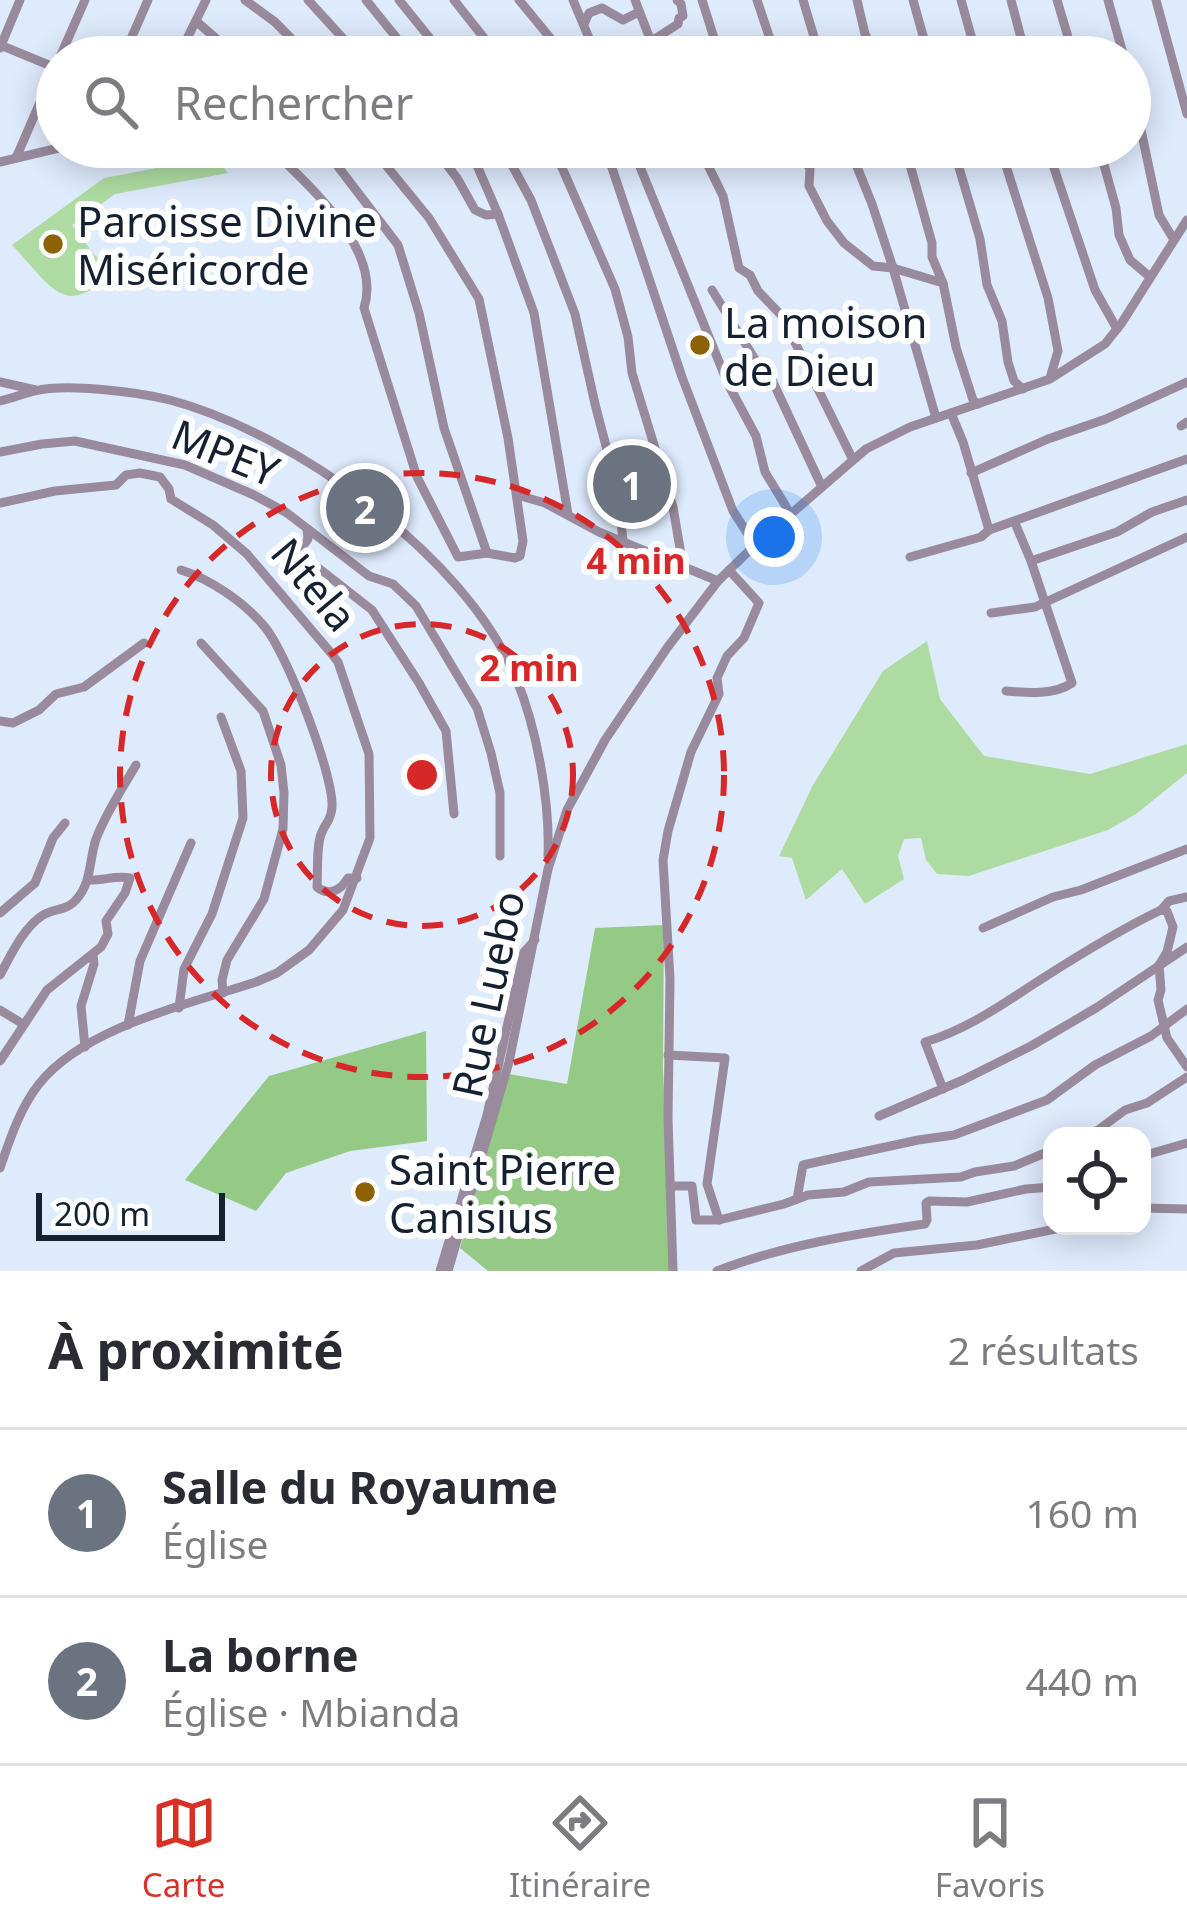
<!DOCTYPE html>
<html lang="fr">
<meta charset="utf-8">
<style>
:root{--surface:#fff;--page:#f2f2f3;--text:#2b2b33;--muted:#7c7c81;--line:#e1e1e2;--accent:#d93025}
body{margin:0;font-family:"Noto Sans",sans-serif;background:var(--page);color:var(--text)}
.controls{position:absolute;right:36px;bottom:36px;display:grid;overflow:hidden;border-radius:24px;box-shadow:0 6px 30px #0003}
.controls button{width:108px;height:108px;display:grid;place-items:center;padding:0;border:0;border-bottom:3px solid var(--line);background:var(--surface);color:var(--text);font:60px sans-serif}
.scale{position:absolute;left:36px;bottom:30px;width:189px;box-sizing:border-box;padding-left:12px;border:6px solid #152031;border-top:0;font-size:33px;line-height:42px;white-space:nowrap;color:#152031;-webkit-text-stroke:9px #fff;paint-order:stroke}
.you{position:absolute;left:774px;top:537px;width:42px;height:42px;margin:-30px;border:9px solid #fff;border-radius:50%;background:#1a73e8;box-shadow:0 0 0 18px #1a73e833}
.badge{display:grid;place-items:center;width:78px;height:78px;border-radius:50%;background:var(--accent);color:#fff;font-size:39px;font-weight:700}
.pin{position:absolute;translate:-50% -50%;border:6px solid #fff;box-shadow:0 3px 12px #0006}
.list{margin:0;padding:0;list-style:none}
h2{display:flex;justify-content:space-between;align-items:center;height:156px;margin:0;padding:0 48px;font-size:51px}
h2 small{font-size:39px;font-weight:400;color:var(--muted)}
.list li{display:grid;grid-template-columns:78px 1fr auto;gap:36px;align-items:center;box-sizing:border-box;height:168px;padding:0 48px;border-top:3px solid var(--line)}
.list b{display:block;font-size:45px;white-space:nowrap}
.list p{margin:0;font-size:39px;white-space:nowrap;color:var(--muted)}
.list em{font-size:39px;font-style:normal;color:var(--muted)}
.icon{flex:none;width:66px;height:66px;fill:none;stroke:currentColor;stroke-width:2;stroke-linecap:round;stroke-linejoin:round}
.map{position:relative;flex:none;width:1187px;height:1271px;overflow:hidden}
.search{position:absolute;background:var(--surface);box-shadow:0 6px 30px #0003;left:36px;right:36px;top:36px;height:132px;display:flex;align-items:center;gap:30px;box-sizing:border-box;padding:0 42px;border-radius:66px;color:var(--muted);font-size:45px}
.sheet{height:492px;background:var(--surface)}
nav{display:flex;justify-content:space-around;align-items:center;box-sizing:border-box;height:168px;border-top:3px solid var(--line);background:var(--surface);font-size:33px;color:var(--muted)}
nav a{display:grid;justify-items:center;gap:6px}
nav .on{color:var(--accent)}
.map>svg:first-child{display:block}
</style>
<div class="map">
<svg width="1187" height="1271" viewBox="0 0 1187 1271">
<rect width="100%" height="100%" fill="#deebfd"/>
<g fill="#aedba1">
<path d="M 215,157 L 228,173 L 115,194 L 72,225 L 96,257 L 120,264 C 66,322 56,292 12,245 L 104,178 Z"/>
<polygon points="927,641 940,699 984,756 1090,774 1187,744 1187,773 1136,814 1108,830 969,876 937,874 926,860 921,838 904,839 898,856 904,879 865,904 842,869 806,900 792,858 779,856 813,785 883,671"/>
</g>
<g fill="#94ca85">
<polygon points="664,925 663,1068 672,1271 488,1271 460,1248 509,1074 567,1084 595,928"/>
<polygon points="426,1031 427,1141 350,1151 286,1173 256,1211 185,1180 269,1076"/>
</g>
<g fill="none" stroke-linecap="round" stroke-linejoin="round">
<g stroke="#998b9d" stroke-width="9">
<polyline points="245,0 275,22 309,57"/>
<polyline points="308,0 360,57"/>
<polyline points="366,0 412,57"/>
<polyline points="399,0 445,57"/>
<polyline points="454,0 499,57"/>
<polyline points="519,0 566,57"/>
<polyline points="573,0 597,57"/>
<polyline points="635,0 657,57"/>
<polyline points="702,0 720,57"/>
<polyline points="757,0 776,57"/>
<polyline points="803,0 820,57"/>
<polyline points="857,0 865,34 876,57"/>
<polyline points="913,0 929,57"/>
<polyline points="961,0 977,57"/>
<polyline points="1011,0 1026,57"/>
<polyline points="1057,0 1074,57"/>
<polyline points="1108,0 1124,57"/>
<polyline points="1156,0 1187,114"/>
<polyline points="196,21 237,57"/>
<polyline points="584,24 589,13 602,8 623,20 639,12"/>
<polyline points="650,42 678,24 679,18 683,16 681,4 677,0"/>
<polyline points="0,45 56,68"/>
<polyline points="0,48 20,0"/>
<polyline points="60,57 85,0"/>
<polyline points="123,57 148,0"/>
<polyline points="178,57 206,0"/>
<polyline points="1130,78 1159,215 1174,240"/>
<path d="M 270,147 C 307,185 383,248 364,308 L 417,477 L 458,557 L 487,553 L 515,558 L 520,556 L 523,541 L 508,438 L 479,299 L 429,218 L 371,147"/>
<polyline points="323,147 398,245 419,313 444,428 487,553"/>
<polyline points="433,147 457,178 475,210 486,215 498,214"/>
<polyline points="469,147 498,214 534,313 568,514"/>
<polyline points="502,147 531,200 575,314 595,404 618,492 623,541"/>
<polyline points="553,147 615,289 628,337 632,373 673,507 683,566"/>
<polyline points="605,147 682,377 733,511 755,545"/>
<polyline points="632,147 728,384 756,436 765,472 790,513"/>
<polyline points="699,147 723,196 739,268 750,275 758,291 782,316 853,460"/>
<polyline points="797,147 810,169 809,186 827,221 844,243 873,266 893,268 943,283"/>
<polyline points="849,147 872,204 893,268 936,418"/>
<polyline points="905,147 932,243 932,257 943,283 956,347 973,400 978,404"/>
<polyline points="953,147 980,239 987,285 1002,321 1008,362 1014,381 1023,389"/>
<polyline points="1000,147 1048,298 1058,351 1050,378"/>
<polyline points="1047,147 1095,290 1117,329"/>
<polyline points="1099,147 1116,208 1119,235 1130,260 1150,277"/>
<polyline points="16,158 57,63"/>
<polyline points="0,162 63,147"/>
<polyline points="712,290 761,369 772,380 822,487"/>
<polyline points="0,382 36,390"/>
<path d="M 0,401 C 12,398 23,394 35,391 C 66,383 138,392 170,400 C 294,433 467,557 516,678 C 537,729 550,801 548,856"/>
<polyline points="951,413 963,442 989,530"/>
<polyline points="1181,426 1187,422"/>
<polyline points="0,452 42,444 75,441 185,465 254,495 287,513 369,576 393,584 416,606 477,708 491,753 500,793 500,856"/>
<polyline points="971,473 1048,439 1106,419 1187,382"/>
<polyline points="517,495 545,503 599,532 718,581"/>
<path d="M 0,503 L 55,491 L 116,485 L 126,475 L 140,473 L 160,477 L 169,489 L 171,499 L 213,525 L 247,554 L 331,653 L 338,662 L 369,754 L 370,838 L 343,910 L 309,950 L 277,973 L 256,982 C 189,1004 84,1027 39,1084 C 20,1108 10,1139 0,1168"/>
<polyline points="307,529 308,539 303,546 303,556 372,610 419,683 446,731 454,814"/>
<polyline points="910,557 981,537 989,530 1187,459"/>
<polyline points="1031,561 1117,532 1152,512 1187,500"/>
<path d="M 181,570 C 210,579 244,602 264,626 C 286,651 334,775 332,807 C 331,821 326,822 322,832 C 316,843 318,874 317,887 C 329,897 341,890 348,878 L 357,878"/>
<polyline points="991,613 1035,607 1187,537"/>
<polyline points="201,643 263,711 281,765 284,793 283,829 264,899 227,960 222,980 223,993"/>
<path d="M 1006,691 C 1027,693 1055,695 1072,683 L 1031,561 L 1015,523"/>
<polyline points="0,721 13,723 39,710 56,694 84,687 144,643"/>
<polyline points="1161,910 1167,911 1173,927 1167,952 1159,965 1161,990 1158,1000 1167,1038 1187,1067"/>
<polyline points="0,913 35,883 53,838 65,823"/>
<polyline points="983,928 1053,897 1081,890 1187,849"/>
<path d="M 0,975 C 11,955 23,928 43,915 C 54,908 67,911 76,900 C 92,882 89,860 96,839 C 106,813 122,789 136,765"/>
<polyline points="179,1008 184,969 212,914 243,818 241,771 221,717"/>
<polyline points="0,1010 23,1024"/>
<polyline points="128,1025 140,961 191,843"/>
<polyline points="85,1047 81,1006 94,964 93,955"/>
<polyline points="668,1055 725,1058 707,1184 719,1220"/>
<path d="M 0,1061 L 47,990 L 101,947 L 108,934 L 106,921 L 125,893 L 130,878 C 115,875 103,881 88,880"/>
<path d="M 943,1089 L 925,1042 C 967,1030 1004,1003 1040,980 C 1079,955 1119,930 1161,910 L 1169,901 L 1187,897"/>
<polyline points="879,1116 963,1080 1031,1046 1096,1008 1187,947"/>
<polyline points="1085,1136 1098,1130 1125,1110 1147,1103 1187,1077"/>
<polyline points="1142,1156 1187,1143"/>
<polyline points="670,1186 692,1186 696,1220 719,1220 784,1204 808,1195 844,1192 869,1182 961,1177 975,1172 1014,1166 1052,1150"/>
<polyline points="1142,1187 1144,1208"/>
<polyline points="797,1199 803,1165 918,1140 954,1135 1047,1100 1095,1065 1151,1036 1187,1009"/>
<polyline points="1142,1208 1187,1209"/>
<polyline points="440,1271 487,1115 524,952 535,940"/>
<polyline points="448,1271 509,1062 548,869 567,810 605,740 667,648 718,581 755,545 866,449 910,427 1050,379 1105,344 1121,324 1187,220"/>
<polyline points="673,1271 668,1118 670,979 663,860 668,831 691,752 719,694 717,678 727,656 744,638 759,603 729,570"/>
<path d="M 717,1271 C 784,1245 855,1234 925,1224 L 927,1220 L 926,1203 L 929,1201 L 967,1202 L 1026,1189 L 1052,1187"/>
<polyline points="861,1271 894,1253 977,1245 1070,1226"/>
</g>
</g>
<g fill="none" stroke="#d62828" stroke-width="6" stroke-dasharray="21 15">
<circle cx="422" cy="775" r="151"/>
<circle cx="422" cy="775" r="302"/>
</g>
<g fill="#8c6205" stroke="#fff" stroke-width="4.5">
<circle cx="53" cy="244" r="12"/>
<circle cx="700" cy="345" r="12"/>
<circle cx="365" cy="1192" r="12"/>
</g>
<g text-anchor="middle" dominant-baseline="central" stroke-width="12" stroke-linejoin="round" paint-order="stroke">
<g font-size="42" fill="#152031" stroke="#fff" text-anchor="start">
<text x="77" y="220">Paroisse Divine<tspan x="77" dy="48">Miséricorde</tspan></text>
<text x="724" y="321">La moison<tspan x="724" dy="48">de Dieu</tspan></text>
<text x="389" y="1168">Saint Pierre<tspan x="389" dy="48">Canisius</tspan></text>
</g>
<g font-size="42" fill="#152031" stroke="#fff">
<text transform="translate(226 452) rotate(22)">MPEY</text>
<text transform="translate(315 584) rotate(50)">Ntela</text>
<text transform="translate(487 994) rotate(-78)">Rue Luebo</text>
</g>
</g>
<circle cx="422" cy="775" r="18" fill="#d62828" stroke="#fff" stroke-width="6"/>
<g font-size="36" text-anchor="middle" font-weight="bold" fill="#d62828" stroke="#fff" stroke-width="12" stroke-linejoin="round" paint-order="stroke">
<text x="636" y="574">4 min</text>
<text x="529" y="681">2 min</text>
</g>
</svg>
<div class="controls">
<button><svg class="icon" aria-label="locate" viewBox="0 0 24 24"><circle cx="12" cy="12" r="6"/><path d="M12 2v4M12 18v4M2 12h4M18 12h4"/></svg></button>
</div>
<div class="scale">200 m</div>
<div class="you"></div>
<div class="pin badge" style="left:632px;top:484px;background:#6b7280">1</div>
<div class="pin badge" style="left:365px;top:508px;background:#6b7280">2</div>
<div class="search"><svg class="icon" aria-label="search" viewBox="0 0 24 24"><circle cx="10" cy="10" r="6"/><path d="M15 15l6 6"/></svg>Rechercher</div>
</div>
<section class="sheet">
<h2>À proximité<small>2 résultats</small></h2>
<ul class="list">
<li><span class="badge" style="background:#6b7280">1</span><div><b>Salle du Royaume</b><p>Église</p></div><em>160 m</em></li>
<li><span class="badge" style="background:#6b7280">2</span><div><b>La borne</b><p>Église · Mbianda</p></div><em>440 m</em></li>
</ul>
</section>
<nav>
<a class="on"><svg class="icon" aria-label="map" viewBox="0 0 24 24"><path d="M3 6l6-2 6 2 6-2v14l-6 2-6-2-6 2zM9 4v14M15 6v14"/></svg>Carte</a>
<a><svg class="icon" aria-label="directions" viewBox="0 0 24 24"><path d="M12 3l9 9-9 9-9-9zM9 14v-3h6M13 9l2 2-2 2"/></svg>Itinéraire</a>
<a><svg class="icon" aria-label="saved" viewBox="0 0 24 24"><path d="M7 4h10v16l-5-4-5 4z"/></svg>Favoris</a>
</nav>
